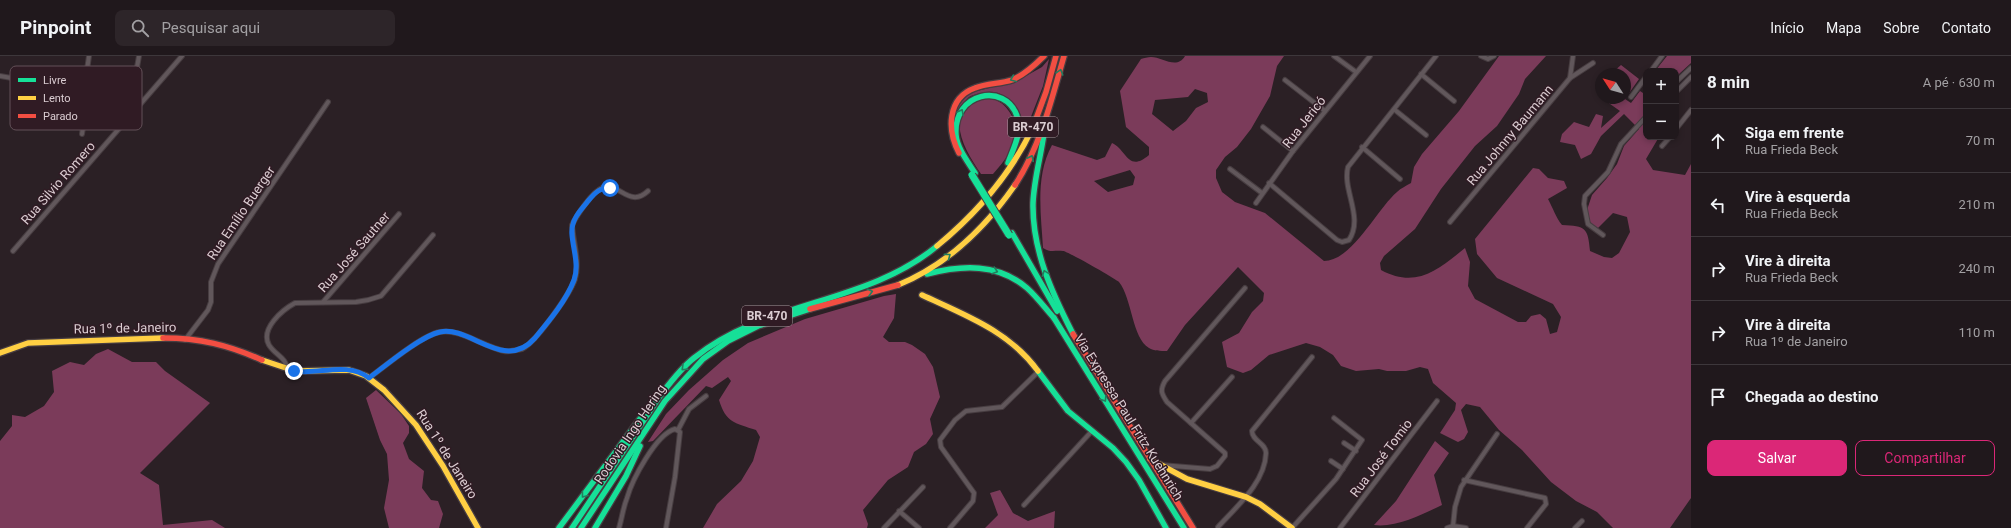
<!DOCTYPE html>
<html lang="pt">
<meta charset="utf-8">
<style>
:root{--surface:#20181c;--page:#2d2529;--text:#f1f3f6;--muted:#a2a0a3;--line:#3d373b;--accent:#db2777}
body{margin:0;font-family:Roboto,sans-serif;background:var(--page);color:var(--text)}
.controls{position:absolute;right:12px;top:12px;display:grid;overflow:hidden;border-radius:8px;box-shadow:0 2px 6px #0003}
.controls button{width:36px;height:36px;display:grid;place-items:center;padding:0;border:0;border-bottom:1px solid var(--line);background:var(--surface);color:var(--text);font:20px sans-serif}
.compass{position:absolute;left:1595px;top:12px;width:36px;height:36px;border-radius:50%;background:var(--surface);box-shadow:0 2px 6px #0003;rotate:306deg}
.stop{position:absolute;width:12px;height:12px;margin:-9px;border:3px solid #1a73e8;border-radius:50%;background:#fff}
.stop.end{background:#1a73e8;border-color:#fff;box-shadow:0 1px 4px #0008}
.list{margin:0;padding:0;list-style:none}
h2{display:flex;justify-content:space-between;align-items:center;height:52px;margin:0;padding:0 16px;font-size:17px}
h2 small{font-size:13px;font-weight:400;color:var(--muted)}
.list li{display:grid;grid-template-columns:26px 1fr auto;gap:12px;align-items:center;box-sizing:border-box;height:64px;padding:0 16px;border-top:1px solid var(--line)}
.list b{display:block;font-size:15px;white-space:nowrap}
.list p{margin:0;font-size:13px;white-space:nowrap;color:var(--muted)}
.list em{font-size:13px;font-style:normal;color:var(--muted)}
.actions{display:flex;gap:8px;padding:12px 16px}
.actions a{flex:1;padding:9px 0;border:1px solid var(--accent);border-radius:8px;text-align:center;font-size:14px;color:var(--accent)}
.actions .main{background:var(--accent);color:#fff}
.icon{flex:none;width:22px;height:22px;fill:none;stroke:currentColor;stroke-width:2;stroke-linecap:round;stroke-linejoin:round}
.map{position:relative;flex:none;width:1691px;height:472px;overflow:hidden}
header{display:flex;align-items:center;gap:24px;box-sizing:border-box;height:56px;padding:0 20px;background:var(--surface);border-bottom:1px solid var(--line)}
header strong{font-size:19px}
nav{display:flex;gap:22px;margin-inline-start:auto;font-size:14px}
.search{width:280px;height:36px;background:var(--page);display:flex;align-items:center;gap:10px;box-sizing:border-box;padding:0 14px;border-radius:8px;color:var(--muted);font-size:15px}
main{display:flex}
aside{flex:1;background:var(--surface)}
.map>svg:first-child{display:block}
</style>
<header>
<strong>Pinpoint</strong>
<div class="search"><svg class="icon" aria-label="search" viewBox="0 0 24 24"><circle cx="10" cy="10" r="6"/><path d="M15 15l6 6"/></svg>Pesquisar aqui</div>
<nav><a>Início</a><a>Mapa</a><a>Sobre</a><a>Contato</a></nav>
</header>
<main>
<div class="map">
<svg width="1691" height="472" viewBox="0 0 1691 472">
<rect width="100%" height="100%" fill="#2b2025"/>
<g fill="#7b3b5a" fill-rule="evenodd">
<path d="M 1185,0 L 1284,0 L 1277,10 L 1270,40 L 1251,73 L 1237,91 L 1225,101 L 1216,114 L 1216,122 L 1222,136 L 1235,146 L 1265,157 L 1324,205 C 1352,205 1377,153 1397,136 C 1401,132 1406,130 1411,127 L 1414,111 L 1422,98 L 1459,55 L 1499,0 L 1546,0 L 1525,23 L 1519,38 L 1497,70 L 1475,90 L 1441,133 L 1415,173 L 1384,200 L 1380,207 L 1381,214 C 1416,233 1438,214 1465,192 L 1470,206 L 1468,230 L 1475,243 L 1518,266 L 1526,266 L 1531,260 L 1540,258 L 1546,263 L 1550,278 L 1557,276 L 1561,261 L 1553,248 L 1497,222 L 1477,198 L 1475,183 L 1533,112 L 1539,113 L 1548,122 L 1564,125 L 1567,132 L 1548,143 C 1553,152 1556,162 1562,169 C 1586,170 1588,172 1590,195 L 1604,201 L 1612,202 L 1619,197 L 1630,176 L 1627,161 L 1613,157 L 1597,173 L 1591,169 L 1587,154 L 1592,139 L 1607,122 L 1617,108 L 1624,90 L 1639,73 L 1624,58 L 1601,80 L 1591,98 L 1581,103 L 1575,89 L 1560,86 L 1562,78 L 1574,66 L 1589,71 L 1596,58 L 1603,60 L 1601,72 L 1620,55 L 1603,43 L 1625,42 L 1625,18 L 1614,18 L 1613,16 L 1621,9 L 1639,23 L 1625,43 L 1631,47 L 1640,35 L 1646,39 L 1646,81 L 1659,81 L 1646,103 L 1653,114 L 1685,119 L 1691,108 L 1691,442 L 1670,472 L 1613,472 L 1597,456 L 1576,445 L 1551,426 L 1522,394 L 1499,374 L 1480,351 L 1466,348 L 1461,354 L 1468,376 L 1464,383 L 1458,386 L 1440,377 L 1455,354 L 1456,347 L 1433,327 L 1428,313 L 1420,311 L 1406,315 L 1387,315 L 1379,313 L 1356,315 L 1341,310 L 1333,299 L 1320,291 L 1306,287 L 1269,299 L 1251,314 L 1243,317 L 1227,311 L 1222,286 L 1239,277 L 1252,256 L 1263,245 L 1264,237 L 1238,211 L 1185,269 L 1167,295 C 1160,295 1154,295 1149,292 C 1132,282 1132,242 1119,226 C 1116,223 1067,195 1063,195 C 1054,194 1051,197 1043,192 C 1041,158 1035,120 1052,89 L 1097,104 L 1105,101 L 1112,87 C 1127,94 1128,117 1149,99 L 1149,91 L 1126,71 L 1120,35 L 1141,3 C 1144,2 1148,1 1151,1 C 1162,1 1177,14 1185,0 ZM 1195,33 L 1207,37 L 1208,46 L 1196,52 L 1186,65 L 1173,75 L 1152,58 L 1155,44 L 1188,41 ZM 1130,114 L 1135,121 L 1133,129 L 1108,136 L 1094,125 Z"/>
<polygon points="1667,0 1691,0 1691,7 1679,18 1676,24 1676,15 1655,15"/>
<path d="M 1049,3 L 1043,30 L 1025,76 C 1024,54 1005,30 981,37 C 977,38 972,39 969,41 C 963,47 960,54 956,62 L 955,54 L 969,37 L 1017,25 L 1042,11 Z"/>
<path d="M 987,41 C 996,43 1003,47 1008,54 C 1026,78 1010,99 993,118 L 981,118 C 963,91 941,55 987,41 Z"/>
<path d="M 896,238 L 894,262 L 883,281 L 889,286 L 905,286 L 912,289 L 925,298 L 933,311 L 940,341 L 930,363 L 933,378 L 926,388 L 914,396 L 908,411 L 888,424 L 863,454 L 868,468 L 867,472 L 703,472 L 717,448 L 741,425 L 753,405 L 760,381 L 756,374 C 735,367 726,367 719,344 L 731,325 L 728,321 L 712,332 L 706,330 L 653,385 L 648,386 L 666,358 L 689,334 L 723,304 L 748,287 L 805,263 L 884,240 Z"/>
<polygon points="108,293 132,306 156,306 165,315 210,347 140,417 159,429 163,469 212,464 225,472 0,472 0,385 12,370 12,359 25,361 44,350 54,336 52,315 70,306 84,309 96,298"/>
<polygon points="376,334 401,358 409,370 409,377 403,387 409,403 424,415 422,432 431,444 438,445 443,458 439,472 389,472 384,452 389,424 387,398 380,384 366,342"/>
<path d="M 1435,385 L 1449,397 L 1434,419 L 1442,449 C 1423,458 1396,472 1374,469 L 1396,445 Z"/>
<polygon points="1000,434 1013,457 1028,465 1055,455 1054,472 985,472 998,459 990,437"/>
</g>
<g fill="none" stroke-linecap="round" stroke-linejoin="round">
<defs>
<g id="street">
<polyline points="1334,0 1356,16"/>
<polyline points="1481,0 1488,3 1494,0"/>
<polyline points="1651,15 1662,0"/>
<polyline points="1421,18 1454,45"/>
<path d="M 0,20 L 119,41 C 135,33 136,17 139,0"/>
<polyline points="1570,22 1593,7"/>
<polyline points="1285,24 1325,55"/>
<polyline points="1676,26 1691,12"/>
<polyline points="1676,36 1691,21"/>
<polyline points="1631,41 1646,21"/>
<polyline points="1395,54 1426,79"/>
<polyline points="1263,71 1293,95"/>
<polyline points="1676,73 1691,54"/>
<polyline points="82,78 87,44 85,28 89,0"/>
<polyline points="1662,90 1670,81"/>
<polyline points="1362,91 1400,123"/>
<polyline points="1230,113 1262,137"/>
<path d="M 1269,127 L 1337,184 L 1342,186 L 1349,184 C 1364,161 1342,134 1348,111 L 1436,0"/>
<polyline points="1256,147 1293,95 1370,0"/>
<polyline points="1450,166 1570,22 1573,0"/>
<polyline points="1603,179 1588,168 1584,148 1585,140 1608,116 1621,88 1646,61"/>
<polyline points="13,195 182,0"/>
<polyline points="323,246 399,158"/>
<polyline points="185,284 208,254 211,246 211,226 218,208 328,46"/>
<path d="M 288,314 C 286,301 275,299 269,289 C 260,273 282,254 295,247 L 356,246 L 368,244 L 381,240 L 433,179"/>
<path d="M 369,322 C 385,310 422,279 440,276 C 459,272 484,291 504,295 C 508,296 517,294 522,293 C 536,286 570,238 575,223 C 580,206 573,186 572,169 C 577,159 592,136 602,132 C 619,125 629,153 648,135"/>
<polyline points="1191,367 1232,321"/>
<polyline points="678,374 689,353 706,340"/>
<polyline points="1344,387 1356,395"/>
<polyline points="1331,405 1343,413"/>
<path d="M 1161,409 L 1210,413 L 1217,410 L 1225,400 L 1225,397 L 1167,346 C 1161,337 1160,334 1165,325 L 1245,232"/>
<polyline points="1464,424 1545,442 1546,448 1527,472"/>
<polyline points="1024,449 1091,376"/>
<polyline points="899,455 919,472"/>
<polyline points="1453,470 1455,451 1461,431 1497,378"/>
<path d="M 1218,471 C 1236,451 1265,427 1266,397 C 1266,387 1252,385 1252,375 L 1312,301"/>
<path d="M 619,472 C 622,462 623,452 627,442 C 632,424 656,378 675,373 L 680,376 L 675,421 L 666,472"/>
<polyline points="884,472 923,431"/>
<polyline points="950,472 973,445 974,437 941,391 940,384 955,364 966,355 1002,351 1039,315"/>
<polyline points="1292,472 1336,423 1362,384 1334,362"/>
<polyline points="1340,472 1437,345"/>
<polyline points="1447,472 1453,470 1466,472"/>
<polyline points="1575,472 1582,465"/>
</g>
<g id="fast">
<path d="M 1044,77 C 1041,100 1034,123 1033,147 C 1032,194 1052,237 1073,278"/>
<path d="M 975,117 C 968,106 957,92 956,79 C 953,36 1005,26 1017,60 C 1023,75 1013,93 1008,107"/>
<polyline points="1012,177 1057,255"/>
<path d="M 927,218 C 962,209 998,207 1027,232 C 1037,241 1045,252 1054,262"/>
<polyline points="1054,262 1184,472"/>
<polyline points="1038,315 1068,355 1113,392 1126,406 1139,424 1166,472"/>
<polyline points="559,472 640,363"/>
<path d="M 572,472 L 660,340 C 670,327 680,313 694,302 C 766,244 866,249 937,190"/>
<polyline points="581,472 665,345 703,303 728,285 758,270 810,253"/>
<polyline points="595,472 626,420 640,390"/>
</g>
<g id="slow">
<path d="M 937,190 C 977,157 1011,118 1033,71"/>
<path d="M 898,229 C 947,209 985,172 1015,129"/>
<path d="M 922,239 C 965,259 1009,275 1038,315"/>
<polyline points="0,297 28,287 163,282"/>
<polyline points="262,304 295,315 349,314 366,320 384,334 416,369 443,410 478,472"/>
<polyline points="1150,403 1187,423 1246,441 1260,448 1292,472"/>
</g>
<g id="jam">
<polyline points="1033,71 1046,36 1056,0"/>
<path d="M 959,97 C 947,74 947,42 975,32 C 987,27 1000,28 1012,24 C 1024,19 1035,9 1044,0"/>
<path d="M 1015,129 C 1041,89 1051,45 1064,0"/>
<polyline points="810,253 898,229"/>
<polyline points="1073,278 1193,472"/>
<path d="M 163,282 C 200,282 228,289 262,304"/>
</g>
</defs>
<use href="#street" stroke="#473d41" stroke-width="6"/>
<use href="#fast" stroke="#473d41" stroke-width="8"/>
<use href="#slow" stroke="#473d41" stroke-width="8"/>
<use href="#jam" stroke="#473d41" stroke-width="8"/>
<use href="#street" stroke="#61575b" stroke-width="4"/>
<use href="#fast" stroke="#16e098" stroke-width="5.5"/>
<use href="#slow" stroke="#ffcf43" stroke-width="5.5"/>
<use href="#jam" stroke="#f24e42" stroke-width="5.5"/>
<defs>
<polyline id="fast-bridge" points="972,119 1009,179"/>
</defs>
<use href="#fast-bridge" stroke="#473d41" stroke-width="9" stroke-linecap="butt"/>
<use href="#fast-bridge" stroke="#16e098" stroke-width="7"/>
</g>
<defs><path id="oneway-chevron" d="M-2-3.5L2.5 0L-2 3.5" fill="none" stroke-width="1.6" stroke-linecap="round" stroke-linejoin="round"/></defs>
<g stroke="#237e5e">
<use href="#oneway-chevron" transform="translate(1060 16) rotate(-73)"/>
<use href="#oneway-chevron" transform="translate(1013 23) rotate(157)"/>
<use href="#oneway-chevron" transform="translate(961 56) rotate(-62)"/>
<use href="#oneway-chevron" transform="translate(1031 102) rotate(-63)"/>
<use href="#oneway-chevron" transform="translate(948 200) rotate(-37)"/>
<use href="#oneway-chevron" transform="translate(995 215) rotate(18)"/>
<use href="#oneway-chevron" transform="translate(1045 217) rotate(-110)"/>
<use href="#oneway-chevron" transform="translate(870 236) rotate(-15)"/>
<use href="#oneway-chevron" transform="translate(684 312) rotate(136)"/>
<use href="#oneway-chevron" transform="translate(1104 343) rotate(58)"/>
<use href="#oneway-chevron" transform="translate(584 439) rotate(127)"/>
</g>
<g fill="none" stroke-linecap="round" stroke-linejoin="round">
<path stroke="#1a73e8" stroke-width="5" d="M 294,315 C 319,319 347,305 369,322 C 385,310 421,280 440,276 C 470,269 504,317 535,282 C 549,265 566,245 574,224 C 581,205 568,182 573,168 C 575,159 583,152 588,145 C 595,137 599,132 610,132"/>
</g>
<g text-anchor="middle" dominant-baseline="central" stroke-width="3" stroke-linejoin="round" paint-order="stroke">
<g fill="#301b24" stroke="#a8989e" stroke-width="1">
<rect x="1008" y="61" width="50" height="20" rx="3"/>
<rect x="742" y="250" width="50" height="20" rx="3"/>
</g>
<g font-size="12" font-weight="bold" fill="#dbcdd2">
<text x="1033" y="71">BR-470</text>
<text x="767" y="260">BR-470</text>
</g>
<g font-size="13" fill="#dbcdd2" stroke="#301b24">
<text transform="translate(1304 66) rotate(-52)">Rua Jericó</text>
<text transform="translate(1510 79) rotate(-50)">Rua Johnny Baumann</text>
<text transform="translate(58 127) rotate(-49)">Rua Silvio Romero</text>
<text transform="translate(241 157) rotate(-56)">Rua Emílio Buerger</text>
<text transform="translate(354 196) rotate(-49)">Rua José Sautner</text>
<text transform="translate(125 272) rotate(-1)">Rua 1º de Janeiro</text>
<text transform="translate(1129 361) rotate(58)">Via Expressa Paul Fritz Kuehnrich</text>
<text transform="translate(630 378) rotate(-56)">Rodovia Ingo Hering</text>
<text transform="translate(447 398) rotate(58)">Rua 1º de Janeiro</text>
<text transform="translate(1381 402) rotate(-53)">Rua José Tomio</text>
</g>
</g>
<rect x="10" y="10" width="132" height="64" rx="6" fill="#301b24" stroke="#635058" stroke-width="1"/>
<rect x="18" y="22" width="18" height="4" fill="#16e098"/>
<rect x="18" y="40" width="18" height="4" fill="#ffcf43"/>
<rect x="18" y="58" width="18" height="4" fill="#f24e42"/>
<g font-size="11" fill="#dbcdd2">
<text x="43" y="28">Livre</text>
<text x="43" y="46">Lento</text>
<text x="43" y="64">Parado</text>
</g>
</svg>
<div class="controls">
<button>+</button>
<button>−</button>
</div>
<svg class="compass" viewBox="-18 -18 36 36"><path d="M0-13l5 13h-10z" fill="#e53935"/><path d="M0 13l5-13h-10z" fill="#a2a0a3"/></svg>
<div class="stop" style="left:610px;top:132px"></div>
<div class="stop end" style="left:294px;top:315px"></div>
</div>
<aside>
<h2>8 min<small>A pé · 630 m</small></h2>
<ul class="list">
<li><svg class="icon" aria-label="ahead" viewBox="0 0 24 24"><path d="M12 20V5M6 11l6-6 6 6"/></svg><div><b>Siga em frente</b><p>Rua Frieda Beck</p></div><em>70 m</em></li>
<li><svg class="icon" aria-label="left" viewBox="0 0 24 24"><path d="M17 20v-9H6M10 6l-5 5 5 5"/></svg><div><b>Vire à esquerda</b><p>Rua Frieda Beck</p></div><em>210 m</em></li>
<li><svg class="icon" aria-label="right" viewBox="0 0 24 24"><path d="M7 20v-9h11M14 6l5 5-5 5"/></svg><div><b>Vire à direita</b><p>Rua Frieda Beck</p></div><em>240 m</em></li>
<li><svg class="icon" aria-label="right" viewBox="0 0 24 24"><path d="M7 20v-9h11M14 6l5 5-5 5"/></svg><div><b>Vire à direita</b><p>Rua 1º de Janeiro</p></div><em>110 m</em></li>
<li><svg class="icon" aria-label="arrive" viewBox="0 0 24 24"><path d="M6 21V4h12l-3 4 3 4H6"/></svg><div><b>Chegada ao destino</b></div></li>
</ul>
<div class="actions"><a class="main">Salvar</a><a>Compartilhar</a></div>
</aside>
</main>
